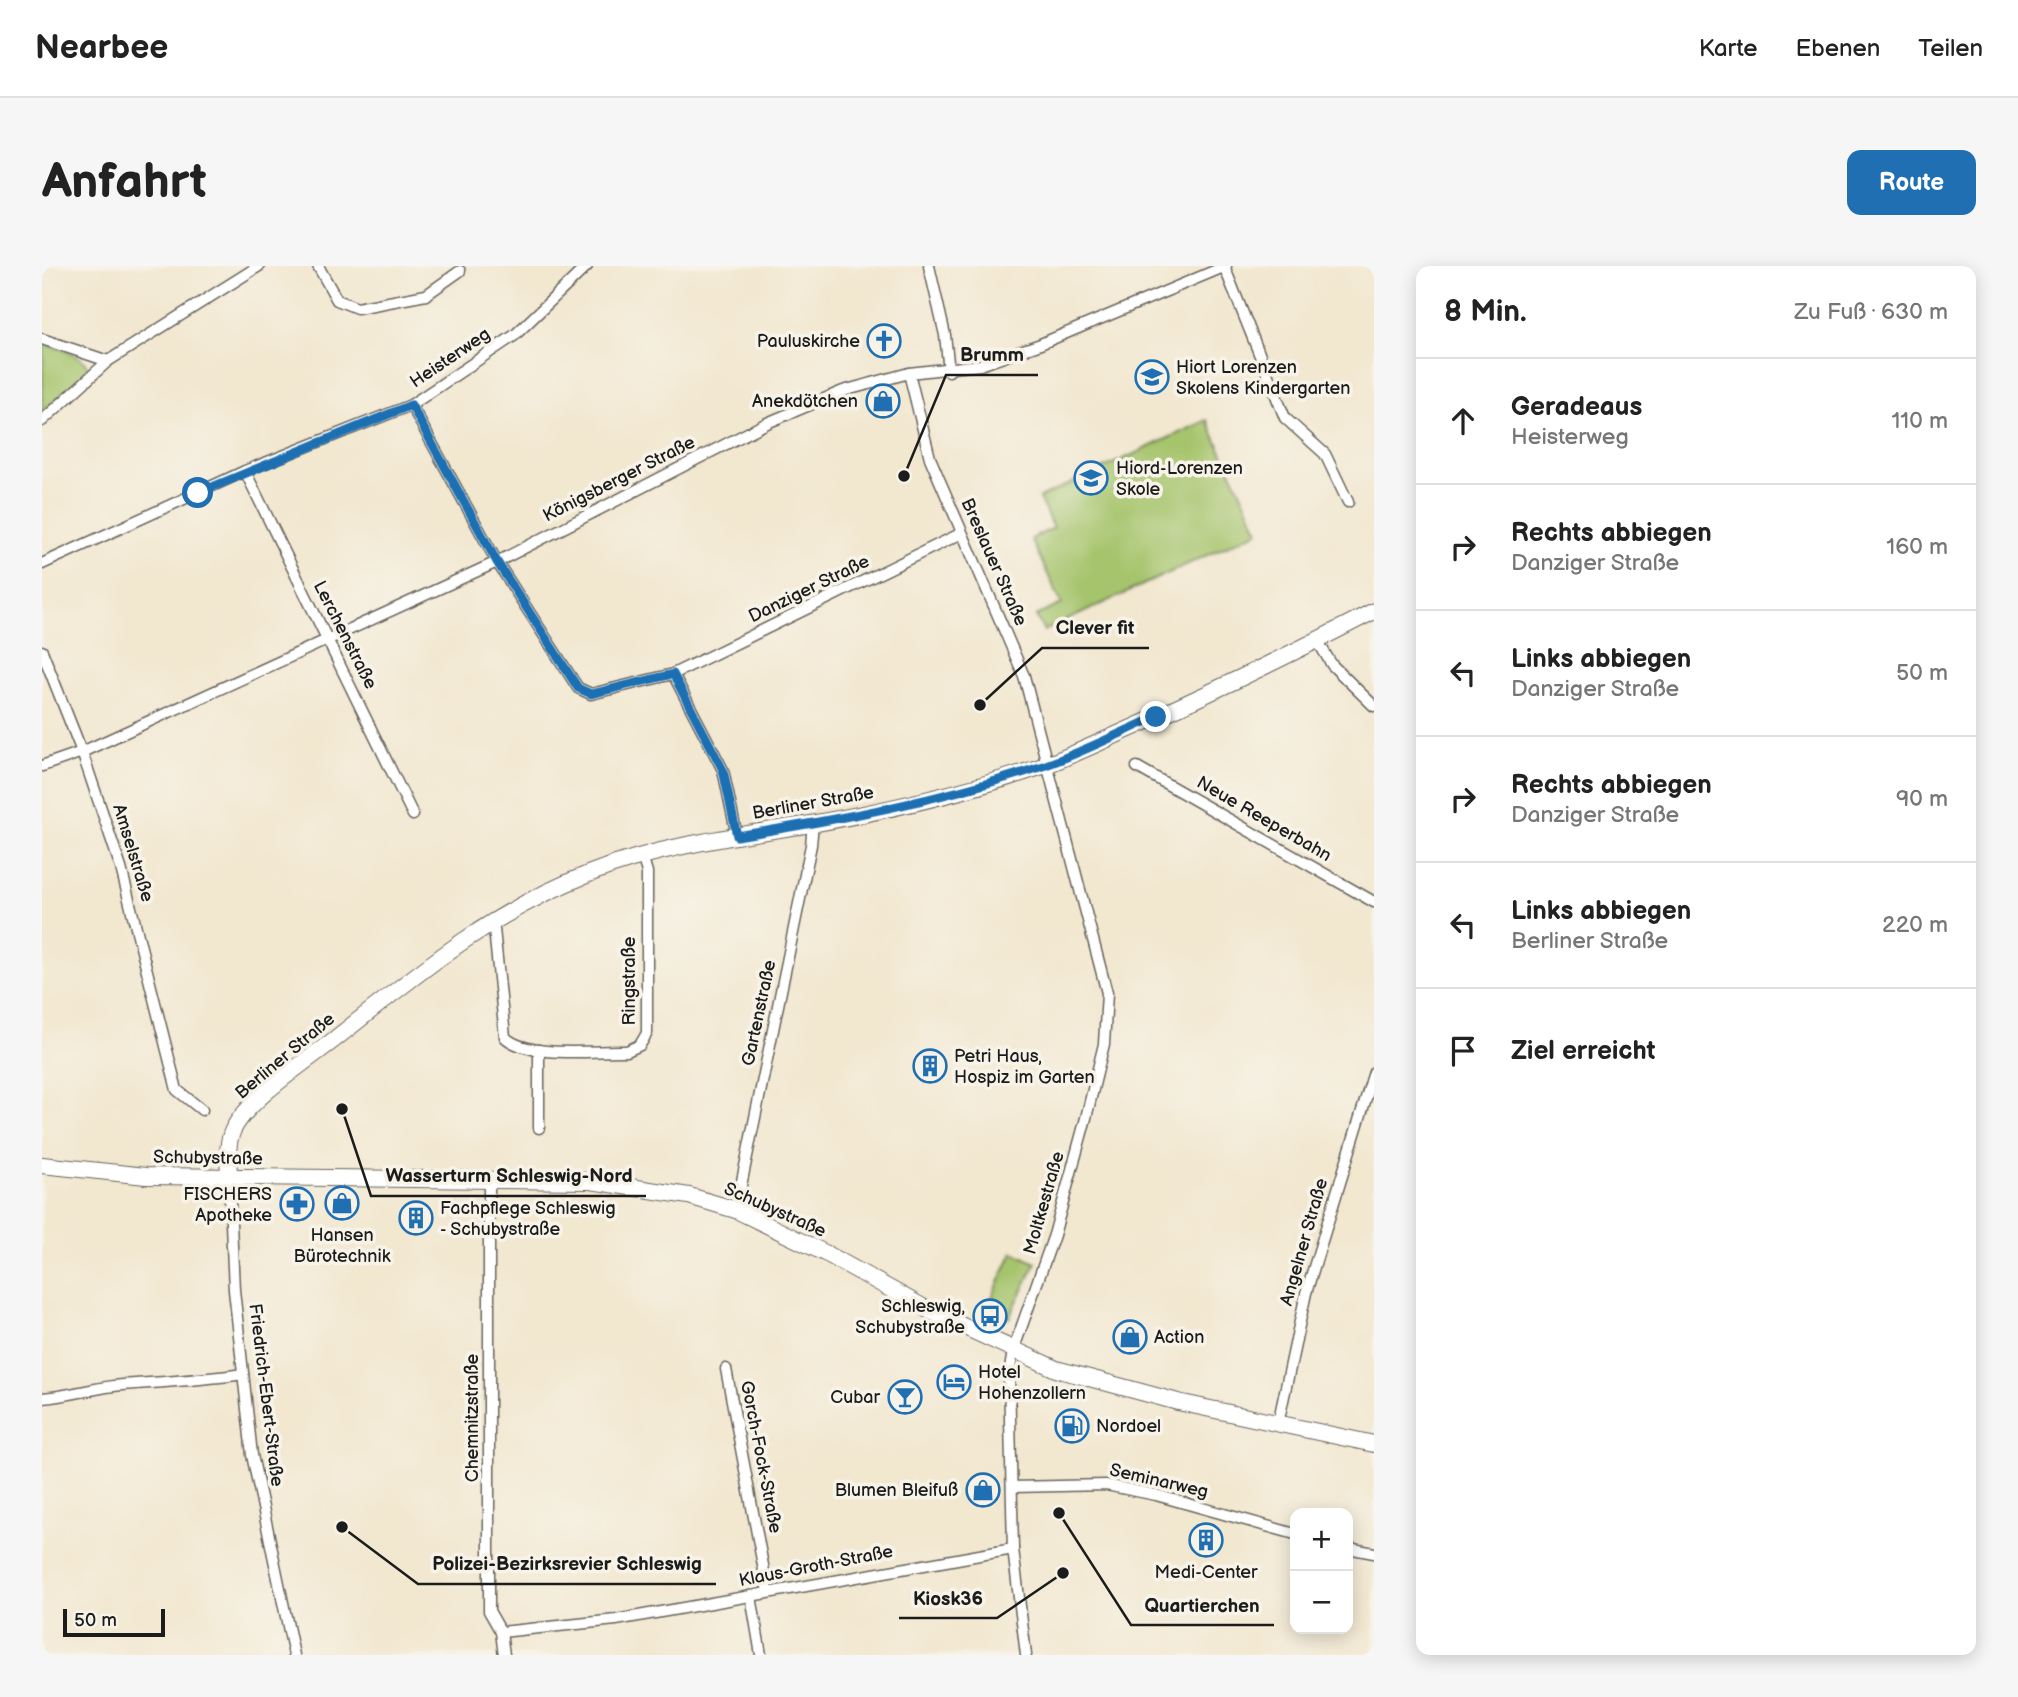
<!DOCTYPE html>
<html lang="de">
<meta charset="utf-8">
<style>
:root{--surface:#fff;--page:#f6f6f6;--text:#222;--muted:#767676;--line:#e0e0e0;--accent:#1f6fb2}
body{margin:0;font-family:"Balsamiq Sans",sans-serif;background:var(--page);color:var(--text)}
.controls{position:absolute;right:21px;bottom:21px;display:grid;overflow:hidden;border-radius:14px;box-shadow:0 4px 18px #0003}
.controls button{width:63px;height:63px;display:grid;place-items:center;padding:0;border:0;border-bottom:2px solid var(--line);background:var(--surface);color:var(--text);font:35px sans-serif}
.scale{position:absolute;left:21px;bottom:18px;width:102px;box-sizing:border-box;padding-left:7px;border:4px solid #1c1c1c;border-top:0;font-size:19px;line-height:24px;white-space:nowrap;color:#1c1c1c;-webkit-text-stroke:5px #f7f3e8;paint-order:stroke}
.stop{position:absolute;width:21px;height:21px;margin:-16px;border:5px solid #1f6fb2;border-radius:50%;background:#fff}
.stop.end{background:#1f6fb2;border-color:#fff;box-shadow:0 2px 7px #0008}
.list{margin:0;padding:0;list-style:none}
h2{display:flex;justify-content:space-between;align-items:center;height:91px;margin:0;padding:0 28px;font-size:30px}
h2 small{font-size:23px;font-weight:400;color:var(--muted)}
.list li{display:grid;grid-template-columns:46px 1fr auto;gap:21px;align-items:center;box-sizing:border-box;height:126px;padding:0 28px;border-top:2px solid var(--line)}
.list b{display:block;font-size:26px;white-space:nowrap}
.list p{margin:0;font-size:23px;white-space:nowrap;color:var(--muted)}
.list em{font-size:23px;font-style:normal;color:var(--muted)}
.icon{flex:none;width:38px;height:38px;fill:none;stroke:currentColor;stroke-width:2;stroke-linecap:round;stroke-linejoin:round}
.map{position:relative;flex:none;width:1332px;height:1389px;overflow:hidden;border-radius:14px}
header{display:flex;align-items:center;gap:42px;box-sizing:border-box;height:98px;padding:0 35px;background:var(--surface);border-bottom:2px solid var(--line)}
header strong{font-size:33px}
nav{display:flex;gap:38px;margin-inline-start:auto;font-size:24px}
.intro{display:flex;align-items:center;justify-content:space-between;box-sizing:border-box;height:168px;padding:0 42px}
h1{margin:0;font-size:49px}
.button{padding:18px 32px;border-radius:14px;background:var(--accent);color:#fff;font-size:24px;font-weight:700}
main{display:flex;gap:42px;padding:0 42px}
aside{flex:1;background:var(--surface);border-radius:14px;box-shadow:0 4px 18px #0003}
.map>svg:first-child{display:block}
</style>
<header>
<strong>Nearbee</strong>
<nav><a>Karte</a><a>Ebenen</a><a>Teilen</a></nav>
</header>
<div class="intro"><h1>Anfahrt</h1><a class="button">Route</a></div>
<main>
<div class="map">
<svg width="1332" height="1389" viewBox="0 0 1332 1389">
<rect width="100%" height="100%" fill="#f7f3e8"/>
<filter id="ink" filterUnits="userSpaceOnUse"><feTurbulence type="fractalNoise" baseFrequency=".0143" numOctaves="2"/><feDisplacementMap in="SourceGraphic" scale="14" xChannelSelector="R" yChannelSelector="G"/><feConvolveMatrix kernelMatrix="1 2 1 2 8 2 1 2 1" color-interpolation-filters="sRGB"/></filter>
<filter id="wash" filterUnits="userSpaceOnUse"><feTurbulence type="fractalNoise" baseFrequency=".00686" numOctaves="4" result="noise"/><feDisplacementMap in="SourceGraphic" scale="28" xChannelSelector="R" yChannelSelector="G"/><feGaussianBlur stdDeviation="1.57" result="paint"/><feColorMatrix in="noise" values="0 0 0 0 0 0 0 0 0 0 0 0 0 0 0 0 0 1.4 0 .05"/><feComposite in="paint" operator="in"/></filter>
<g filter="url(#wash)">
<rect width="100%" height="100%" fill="#f2e7cf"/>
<g fill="#a5c46c" stroke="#607044" stroke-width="2">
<path d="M 2,79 C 15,81 41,88 46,101 L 44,106 L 0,146 Z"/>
<polygon points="1165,154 1217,265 1002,365 994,350 1020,338 989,273 1011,262 997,232"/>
<polygon points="971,986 994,997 967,1052 945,1042"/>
</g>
</g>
<g filter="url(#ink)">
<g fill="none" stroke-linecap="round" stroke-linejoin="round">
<defs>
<g id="street">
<polyline points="276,0 295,34 315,42 384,29 418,5"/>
<polyline points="887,0 903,69 907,105"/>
<polyline points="1182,0 1243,152 1283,188 1306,236"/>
<polyline points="0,73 66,95"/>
<polyline points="867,107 888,192 982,410 1065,727 1062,778 1044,852 1012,969 971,1085 967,1109 971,1283 984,1389"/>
<polyline points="369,139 455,296 536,422 549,428 631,408 918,268"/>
<polyline points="0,155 66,95 217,0"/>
<polyline points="203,205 371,549"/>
<polyline points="0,298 203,205 369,139 473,69 545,0"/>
<polyline points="1275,374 1290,399 1332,440"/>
<polyline points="0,385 40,486 79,602 135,824 160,844"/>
<polyline points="631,408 681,504 695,570"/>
<polyline points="0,500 40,486 455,296 725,157 801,125 867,107 938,99 996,79 1184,0"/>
<polyline points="1095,501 1332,636"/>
<path d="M 451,653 L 463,771 C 486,793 553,784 585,785 L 598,779 L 605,767 L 605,606 L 600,590"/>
<polyline points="497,784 497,862"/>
<polyline points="187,912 192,1024 210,1189 252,1389"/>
<polyline points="447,912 447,1345 459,1366 462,1389"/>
<polyline points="694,944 769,579 771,557"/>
<polyline points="684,1103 726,1326"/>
<path d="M 0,1132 C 28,1130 54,1121 81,1119 C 121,1116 160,1114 201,1108"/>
<polyline points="1236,1158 1264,1027 1332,806"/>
<polyline points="970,1221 1064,1219 1114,1229 1253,1268"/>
<polyline points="1306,1282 1332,1287"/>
<polyline points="709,1330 719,1389"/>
<polyline points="459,1366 574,1354 971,1283"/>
</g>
<g id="secondary">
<polyline points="0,899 104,910 549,915 647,930 694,944 787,989 888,1045 1014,1103 1136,1136 1332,1178"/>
<path d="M 187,912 C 187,897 184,880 190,866 C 203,835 266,794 293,773 C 376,707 448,646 549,607 C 620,579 694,570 769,558 C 847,544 925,526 1001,500 C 1032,489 1062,474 1092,461 C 1174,425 1253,386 1332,345"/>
</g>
</defs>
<use href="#street" stroke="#67635b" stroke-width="13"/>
<use href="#secondary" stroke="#67635b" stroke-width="18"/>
<use href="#street" stroke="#fff" stroke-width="10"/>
<use href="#secondary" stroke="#fff" stroke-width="16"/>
</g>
</g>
<g fill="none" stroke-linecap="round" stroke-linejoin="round" filter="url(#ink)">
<path stroke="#1f6fb2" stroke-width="9" d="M 156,227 L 369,139 L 455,296 L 536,422 L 549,428 L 631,408 L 681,504 L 695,570 C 799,553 901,534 1001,500 C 1039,487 1076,468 1114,451"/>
</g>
<defs>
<symbol id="church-ring" viewBox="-11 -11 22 22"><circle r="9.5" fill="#f7f3e8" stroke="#1f6fb2" stroke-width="1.5"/><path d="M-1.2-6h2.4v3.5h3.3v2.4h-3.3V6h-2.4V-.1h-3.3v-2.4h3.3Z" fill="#1f6fb2"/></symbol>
<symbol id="school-ring" viewBox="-11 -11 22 22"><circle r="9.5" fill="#f7f3e8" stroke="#1f6fb2" stroke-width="1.5"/><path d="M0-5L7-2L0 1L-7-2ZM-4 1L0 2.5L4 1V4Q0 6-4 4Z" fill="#1f6fb2"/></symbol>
<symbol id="shop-ring" viewBox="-11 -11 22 22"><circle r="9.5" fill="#f7f3e8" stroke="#1f6fb2" stroke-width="1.5"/><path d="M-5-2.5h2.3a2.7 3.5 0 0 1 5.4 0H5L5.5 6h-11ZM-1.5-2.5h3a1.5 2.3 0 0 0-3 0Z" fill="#1f6fb2"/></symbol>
<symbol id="building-ring" viewBox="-11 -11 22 22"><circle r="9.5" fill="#f7f3e8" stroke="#1f6fb2" stroke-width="1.5"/><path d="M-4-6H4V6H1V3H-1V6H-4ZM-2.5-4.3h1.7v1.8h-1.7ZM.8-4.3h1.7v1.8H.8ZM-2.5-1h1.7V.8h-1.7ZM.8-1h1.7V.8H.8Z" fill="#1f6fb2"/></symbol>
<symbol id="pharmacy-ring" viewBox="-11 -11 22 22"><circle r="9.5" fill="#f7f3e8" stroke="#1f6fb2" stroke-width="1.5"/><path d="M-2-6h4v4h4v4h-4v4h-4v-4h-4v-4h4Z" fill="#1f6fb2"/></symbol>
<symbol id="bus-ring" viewBox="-11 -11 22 22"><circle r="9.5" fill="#f7f3e8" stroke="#1f6fb2" stroke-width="1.5"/><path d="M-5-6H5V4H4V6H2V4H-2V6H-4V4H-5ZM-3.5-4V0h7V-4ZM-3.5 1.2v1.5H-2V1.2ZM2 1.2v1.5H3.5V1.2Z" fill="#1f6fb2"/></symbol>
<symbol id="hotel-ring" viewBox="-11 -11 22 22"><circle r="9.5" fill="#f7f3e8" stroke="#1f6fb2" stroke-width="1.5"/><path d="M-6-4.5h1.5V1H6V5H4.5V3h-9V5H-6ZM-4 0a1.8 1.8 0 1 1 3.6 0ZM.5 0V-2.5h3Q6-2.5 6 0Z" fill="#1f6fb2"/></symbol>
<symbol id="bar-ring" viewBox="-11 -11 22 22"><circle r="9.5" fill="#f7f3e8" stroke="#1f6fb2" stroke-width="1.5"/><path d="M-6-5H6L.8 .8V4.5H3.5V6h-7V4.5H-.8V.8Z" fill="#1f6fb2"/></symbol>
<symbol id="fuel-ring" viewBox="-11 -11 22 22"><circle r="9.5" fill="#f7f3e8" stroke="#1f6fb2" stroke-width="1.5"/><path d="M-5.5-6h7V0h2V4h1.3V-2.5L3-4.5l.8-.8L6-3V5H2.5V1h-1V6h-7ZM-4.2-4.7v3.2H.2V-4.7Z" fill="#1f6fb2"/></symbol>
</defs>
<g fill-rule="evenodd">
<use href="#church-ring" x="823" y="56" width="38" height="38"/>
<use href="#school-ring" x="1091" y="92" width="38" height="38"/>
<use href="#shop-ring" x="822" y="116" width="38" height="38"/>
<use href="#school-ring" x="1030" y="193" width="38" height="38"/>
<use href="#building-ring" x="869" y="781" width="38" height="38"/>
<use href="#shop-ring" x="281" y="918" width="38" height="38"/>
<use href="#pharmacy-ring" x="236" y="919" width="38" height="38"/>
<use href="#building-ring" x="355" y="933" width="38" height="38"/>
<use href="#bus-ring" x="929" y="1031" width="38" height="38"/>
<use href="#shop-ring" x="1069" y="1052" width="38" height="38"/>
<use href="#hotel-ring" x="893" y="1097" width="38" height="38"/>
<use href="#bar-ring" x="844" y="1112" width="38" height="38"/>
<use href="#fuel-ring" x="1011" y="1141" width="38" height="38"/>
<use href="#shop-ring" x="922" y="1205" width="38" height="38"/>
<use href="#building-ring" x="1145" y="1255" width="38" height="38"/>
</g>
<g text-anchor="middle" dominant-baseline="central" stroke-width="7" stroke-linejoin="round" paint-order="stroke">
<g font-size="18" fill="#1c1c1c" stroke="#f7f3e8" text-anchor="start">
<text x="818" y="75" text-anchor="end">Pauluskirche</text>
<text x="1134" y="101">Hiort Lorenzen<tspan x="1134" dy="21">Skolens Kindergarten</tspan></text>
<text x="816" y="135" text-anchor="end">Anekdötchen</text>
<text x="1074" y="202">Hiord-Lorenzen<tspan x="1074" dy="21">Skole</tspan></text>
<text x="912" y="790">Petri Haus,<tspan x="912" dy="21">Hospiz im Garten</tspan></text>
<text x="230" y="928" text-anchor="end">FISCHERS<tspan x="230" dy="21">Apotheke</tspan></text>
<text x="398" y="942">Fachpflege Schleswig<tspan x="398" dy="21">- Schubystraße</tspan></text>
<text x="300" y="969" text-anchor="middle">Hansen<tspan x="300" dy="21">Bürotechnik</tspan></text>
<text x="923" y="1040" text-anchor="end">Schleswig,<tspan x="923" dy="21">Schubystraße</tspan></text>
<text x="1112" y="1071">Action</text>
<text x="936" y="1106">Hotel<tspan x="936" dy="21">Hohenzollern</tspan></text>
<text x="838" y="1131" text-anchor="end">Cubar</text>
<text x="1054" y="1160">Nordoel</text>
<text x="916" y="1224" text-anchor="end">Blumen Bleifuß</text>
<text x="1164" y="1306" text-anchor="middle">Medi-Center</text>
</g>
<g font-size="18" fill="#1c1c1c" stroke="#f7f3e8">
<text transform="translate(408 92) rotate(-34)">Heisterweg</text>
<text transform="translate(577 213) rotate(-27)">Königsberger Straße</text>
<text transform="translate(952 296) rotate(66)">Breslauer Straße</text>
<text transform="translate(767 323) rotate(-26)">Danziger Straße</text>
<text transform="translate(303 369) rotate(63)">Lerchenstraße</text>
<text transform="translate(771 537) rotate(-10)">Berliner Straße</text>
<text transform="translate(1222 553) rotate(30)">Neue Reeperbahn</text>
<text transform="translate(91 587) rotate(73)">Amselstraße</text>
<text transform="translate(587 715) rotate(-90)">Ringstraße</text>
<text transform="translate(717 747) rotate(-78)">Gartenstraße</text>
<text transform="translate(243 790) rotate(-40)">Berliner Straße</text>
<text transform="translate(166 892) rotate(1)">Schubystraße</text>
<text transform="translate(1002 937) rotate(-74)">Moltkestraße</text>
<text transform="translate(733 944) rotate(24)">Schubystraße</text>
<text transform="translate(1262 976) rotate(-74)">Angelner Straße</text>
<text transform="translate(224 1129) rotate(83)">Friedrich-Ebert-Straße</text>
<text transform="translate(430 1152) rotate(-90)">Chemnitzstraße</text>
<text transform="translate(719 1191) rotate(79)">Gorch-Fock-Straße</text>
<text transform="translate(1117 1215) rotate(13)">Seminarweg</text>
<text transform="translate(774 1300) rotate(-11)">Klaus-Groth-Straße</text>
</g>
</g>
<path fill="none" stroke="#1c1c1c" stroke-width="2.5" d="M862 210L904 109H996M938 439L1000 382H1107M300 843L329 930H604M300 1261L376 1318H674M1021 1307L955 1352H857M1017 1247L1089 1359H1232"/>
<g fill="#1c1c1c" stroke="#f7f3e8" stroke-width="2.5">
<circle cx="862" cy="210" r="7"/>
<circle cx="938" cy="439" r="7"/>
<circle cx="300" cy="843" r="7"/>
<circle cx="300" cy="1261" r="7"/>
<circle cx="1021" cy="1307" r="7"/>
<circle cx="1017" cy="1247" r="7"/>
</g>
<g font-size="19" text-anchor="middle" font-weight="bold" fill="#1c1c1c" stroke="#f7f3e8" stroke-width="7" stroke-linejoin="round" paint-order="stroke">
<text x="950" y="95">Brumm</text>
<text x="1053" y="368">Clever fit</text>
<text x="467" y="916">Wasserturm Schleswig-Nord</text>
<text x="525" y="1304">Polizei-Bezirksrevier Schleswig</text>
<text x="906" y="1339">Kiosk36</text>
<text x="1160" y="1346">Quartierchen</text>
</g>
</svg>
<div class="controls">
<button>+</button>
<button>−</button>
</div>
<div class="scale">50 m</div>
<div class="stop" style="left:156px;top:227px"></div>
<div class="stop end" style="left:1114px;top:451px"></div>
</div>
<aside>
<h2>8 Min.<small>Zu Fuß · 630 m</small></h2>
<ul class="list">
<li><svg class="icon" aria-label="ahead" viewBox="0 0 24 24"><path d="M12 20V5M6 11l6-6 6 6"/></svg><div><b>Geradeaus</b><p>Heisterweg</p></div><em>110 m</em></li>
<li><svg class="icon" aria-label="right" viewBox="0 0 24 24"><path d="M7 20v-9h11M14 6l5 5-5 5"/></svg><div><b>Rechts abbiegen</b><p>Danziger Straße</p></div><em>160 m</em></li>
<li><svg class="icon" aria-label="left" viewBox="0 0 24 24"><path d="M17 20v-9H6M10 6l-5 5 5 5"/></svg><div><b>Links abbiegen</b><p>Danziger Straße</p></div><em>50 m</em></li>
<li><svg class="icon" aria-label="right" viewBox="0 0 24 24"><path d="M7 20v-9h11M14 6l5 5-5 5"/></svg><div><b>Rechts abbiegen</b><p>Danziger Straße</p></div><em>90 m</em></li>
<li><svg class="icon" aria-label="left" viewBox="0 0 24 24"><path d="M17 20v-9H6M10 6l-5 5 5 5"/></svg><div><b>Links abbiegen</b><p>Berliner Straße</p></div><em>220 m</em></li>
<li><svg class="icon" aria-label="arrive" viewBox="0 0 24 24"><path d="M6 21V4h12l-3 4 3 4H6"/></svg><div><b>Ziel erreicht</b></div></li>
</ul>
</aside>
</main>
